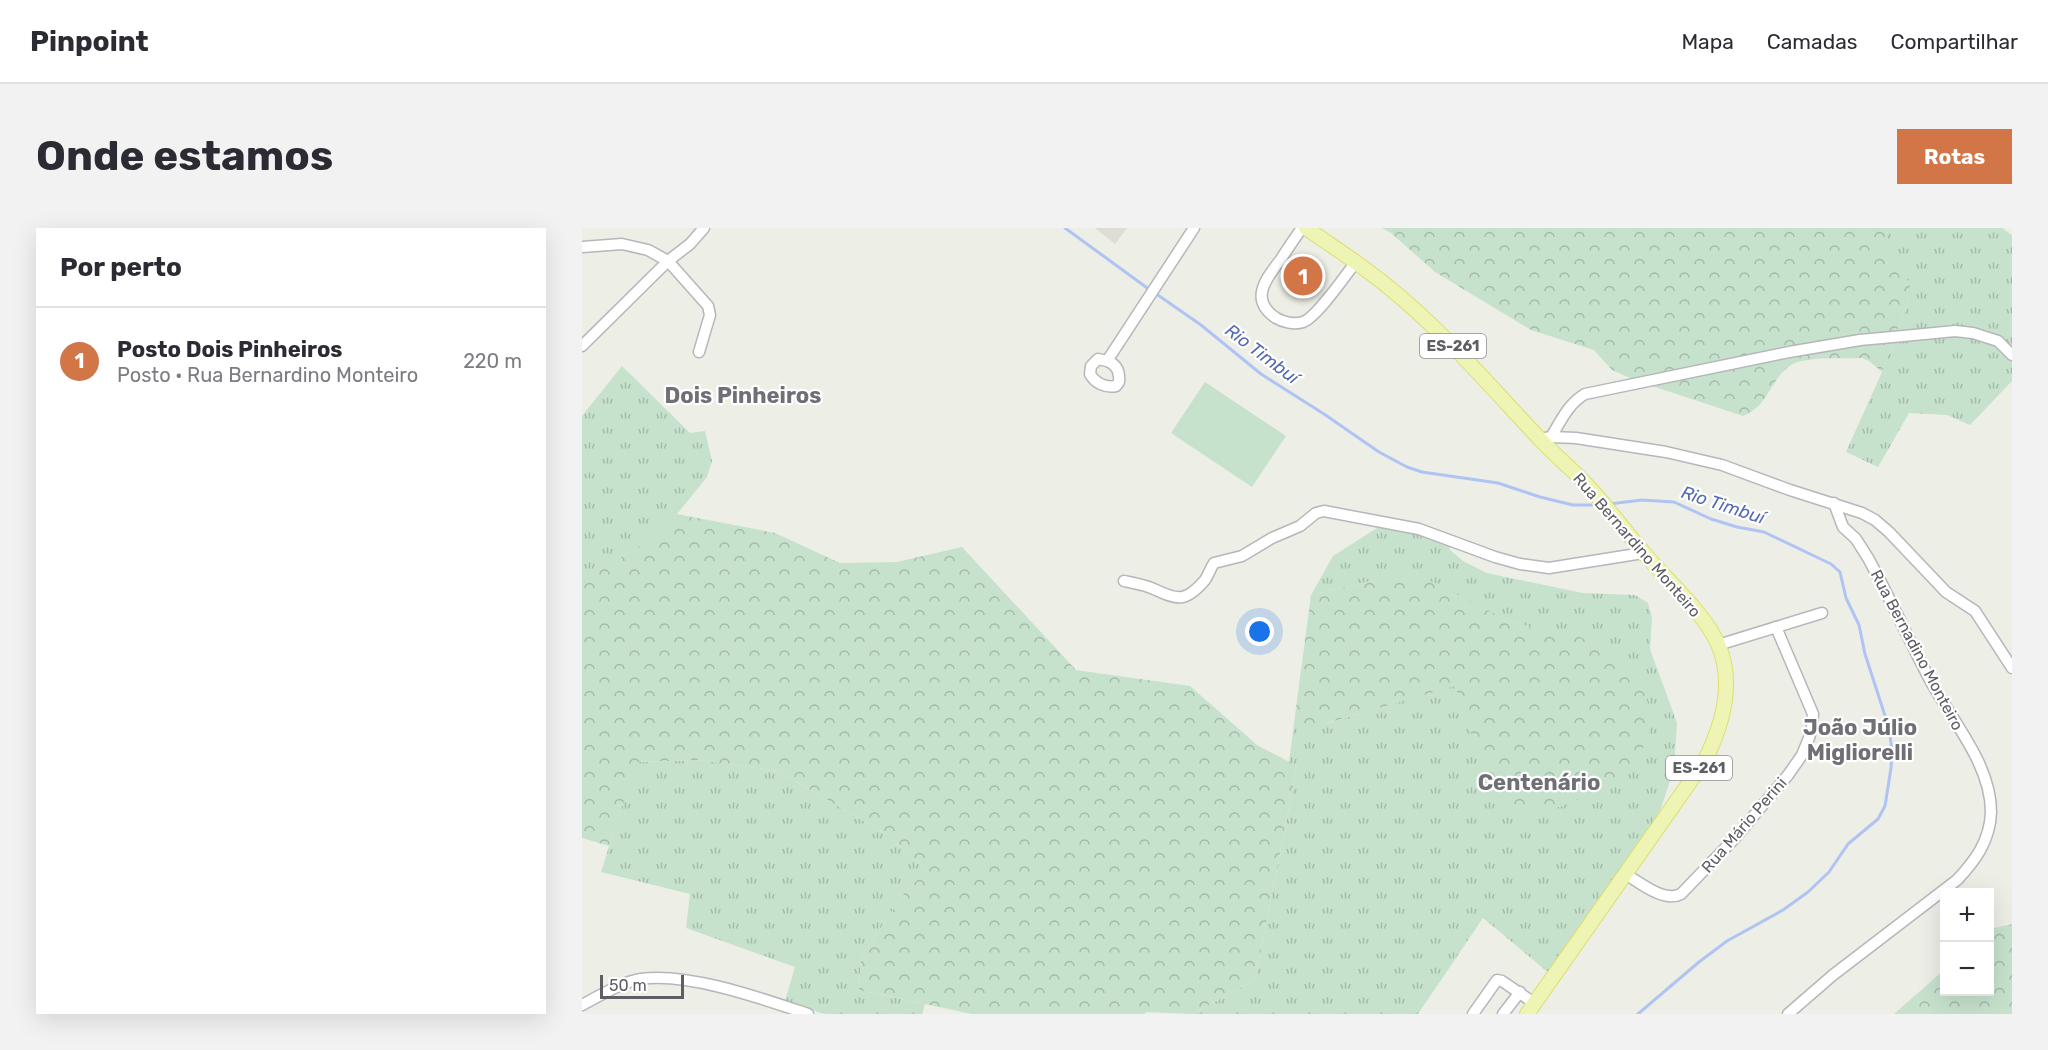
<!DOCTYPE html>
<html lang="pt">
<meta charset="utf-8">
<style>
:root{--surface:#fff;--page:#f2f2f3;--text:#2b2b33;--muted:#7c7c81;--line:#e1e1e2;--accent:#d37647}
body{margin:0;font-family:Rubik,sans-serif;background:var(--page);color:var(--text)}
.controls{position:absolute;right:18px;bottom:18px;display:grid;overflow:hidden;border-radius:0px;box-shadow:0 6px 24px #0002}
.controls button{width:54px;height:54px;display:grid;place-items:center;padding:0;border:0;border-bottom:2px solid var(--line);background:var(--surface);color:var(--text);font:30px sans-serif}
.scale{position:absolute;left:18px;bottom:15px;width:84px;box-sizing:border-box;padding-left:6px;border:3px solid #5d5f64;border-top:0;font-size:16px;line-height:21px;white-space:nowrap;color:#5d5f64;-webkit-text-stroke:4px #fff;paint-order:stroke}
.you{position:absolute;left:678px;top:404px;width:21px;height:21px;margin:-15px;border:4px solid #fff;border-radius:50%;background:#1a73e8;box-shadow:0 0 0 9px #1a73e833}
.badge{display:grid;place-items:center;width:39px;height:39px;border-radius:50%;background:var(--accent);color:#fff;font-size:20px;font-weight:700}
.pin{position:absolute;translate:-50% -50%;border:3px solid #fff;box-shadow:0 2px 6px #0006}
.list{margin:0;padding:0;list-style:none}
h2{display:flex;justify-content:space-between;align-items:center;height:78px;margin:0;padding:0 24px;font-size:26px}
h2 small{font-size:20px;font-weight:400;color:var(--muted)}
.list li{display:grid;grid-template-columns:39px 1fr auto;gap:18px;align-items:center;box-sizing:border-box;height:108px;padding:0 24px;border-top:2px solid var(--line)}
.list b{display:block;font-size:22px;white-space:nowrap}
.list p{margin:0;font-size:20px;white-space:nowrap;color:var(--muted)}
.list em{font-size:20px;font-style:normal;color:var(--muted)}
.map{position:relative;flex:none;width:1430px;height:786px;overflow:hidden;border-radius:0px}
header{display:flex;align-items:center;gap:36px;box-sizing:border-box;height:84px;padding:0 30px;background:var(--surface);border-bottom:2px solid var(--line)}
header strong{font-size:28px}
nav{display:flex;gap:33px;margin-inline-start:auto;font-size:21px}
.intro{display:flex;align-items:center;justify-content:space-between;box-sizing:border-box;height:144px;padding:0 36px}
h1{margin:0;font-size:42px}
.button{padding:15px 27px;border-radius:0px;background:var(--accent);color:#fff;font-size:21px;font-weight:700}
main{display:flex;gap:36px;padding:0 36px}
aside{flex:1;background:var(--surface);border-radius:0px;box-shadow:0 6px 24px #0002}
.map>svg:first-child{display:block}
</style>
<header>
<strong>Pinpoint</strong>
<nav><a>Mapa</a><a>Camadas</a><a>Compartilhar</a></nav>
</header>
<div class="intro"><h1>Onde estamos</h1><a class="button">Rotas</a></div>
<main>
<aside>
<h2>Por perto<small></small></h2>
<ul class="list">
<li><span class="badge">1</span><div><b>Posto Dois Pinheiros</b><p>Posto · Rua Bernardino Monteiro</p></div><em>220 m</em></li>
</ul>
</aside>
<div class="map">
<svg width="1430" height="786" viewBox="0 0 1430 786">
<defs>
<pattern id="grass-tufts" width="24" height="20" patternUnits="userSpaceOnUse" patternTransform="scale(1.5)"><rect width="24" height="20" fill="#c6e2cd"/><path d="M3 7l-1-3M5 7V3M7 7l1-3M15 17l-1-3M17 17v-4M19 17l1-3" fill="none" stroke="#a4baaa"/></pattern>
<pattern id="forest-crowns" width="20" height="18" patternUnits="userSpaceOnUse" patternTransform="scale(1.5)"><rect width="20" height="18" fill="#c6e2cd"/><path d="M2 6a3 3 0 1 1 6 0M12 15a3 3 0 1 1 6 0" fill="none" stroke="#a4baaa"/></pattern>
</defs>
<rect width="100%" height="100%" fill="#edeee6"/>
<polygon fill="#ddddd4" points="513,0 545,0 533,16"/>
<g fill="url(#grass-tufts)">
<polygon points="1307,0 1420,0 1430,7 1430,153 1388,197 1365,187 1327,185 1296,239 1264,224 1300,144 1327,71 1318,43 1305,34 1305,6"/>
<polygon points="40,138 108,205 123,203 130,233 125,249 95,286 77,304 56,320 28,336 0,357 0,188"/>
<polygon points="795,300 830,300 868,310 868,322 881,333 905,345 1001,365 1053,367 1066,375 1070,390 1068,421 1095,495 1092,541 1073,598 967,745 901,690 836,786 610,786 673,752 715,538 707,534 712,495 746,495 873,457 914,576 1037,433 985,402 958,402 927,393 891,376 797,351 729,367 751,328"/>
<polygon points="117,532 196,543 307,608 345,643 323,664 279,729 277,762 343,776 340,786 242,786 203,773 213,739 104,700 108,666 19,644 54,534"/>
</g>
<g fill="url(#forest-crowns)">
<path d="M 800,0 L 1307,0 L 1305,6 L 1305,34 L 1318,43 L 1328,55 L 1327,71 L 1300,144 L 1287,133 L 1280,130 C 1262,131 1224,128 1209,137 C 1188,151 1187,178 1161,188 L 1055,153 L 1030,142 L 1012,122 L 949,102 L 853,44 L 809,5 Z"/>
<path d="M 95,286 L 193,305 L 258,335 L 315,334 L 380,319 L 494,442 L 608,458 L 675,517 L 715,538 L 673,752 L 610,786 L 564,784 L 562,786 L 390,786 L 277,762 L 279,729 L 323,664 L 345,643 L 307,608 L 196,543 L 117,532 L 55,534 L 27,618 L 0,610 L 0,357 C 16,341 36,332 55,320 C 70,310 83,298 95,286 Z"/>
<polygon points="839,348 927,393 958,402 985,402 1013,417 1037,433 1057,453 1066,475 1067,505 1055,535 1029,557 978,579 945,582 914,577 873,458 745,495 712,495 729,367 797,351"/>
<polygon points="1430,696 1430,786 1312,786 1362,742 1362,764 1408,764 1408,701"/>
</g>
<polygon fill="#c6e2cd" points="623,154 704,208 670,259 589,205"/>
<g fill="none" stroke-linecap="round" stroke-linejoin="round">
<g stroke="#b0c4f4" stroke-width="3">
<polyline points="483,0 568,62"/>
<polyline points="573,65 619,97 679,146 742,186 797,224 825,239 840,244 916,255 958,269 991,277 1017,277"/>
<polyline points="1027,276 1060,272 1092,274 1129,291 1155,299 1182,304 1249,336 1258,344 1264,370 1277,397 1283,426 1307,500 1310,523 1309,540 1303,578 1296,591 1266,616 1247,644 1226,664 1201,682 1145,713 1117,734 1056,786"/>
</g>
<defs>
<g id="minor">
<path d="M 720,0 C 713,10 706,20 699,31 C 685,50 666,71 694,90 C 701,94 712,97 721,94 C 734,90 763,48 773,35"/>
<polyline points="0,19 40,16 66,22 86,33 126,78 128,87 117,124"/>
<polyline points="0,118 86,33 108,16 122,0"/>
<path d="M 525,133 C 534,136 538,143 537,154 L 534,158 C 523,160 513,155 508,146 L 509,138 L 516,131 L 525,133 L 612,0"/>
<path d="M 969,209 C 979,193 986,176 1003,166 L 1207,124 L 1278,112 L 1332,107 L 1373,103 L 1391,105 L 1416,113 L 1430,127"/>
<polyline points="958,211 969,209 994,210 1084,224 1140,237 1208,262 1280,285 1293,292 1307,304 1364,364 1393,383 1430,440"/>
<path d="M 542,353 C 552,355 564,357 574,362 C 597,373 605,373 623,352 C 627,346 628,341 632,335 L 660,328 L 690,310 L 718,298 L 734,285 L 742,283 L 837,301 L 913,329 L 938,336 L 967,340 L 1061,325"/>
<polyline points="1136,417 1240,385"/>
<path d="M 1042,645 C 1057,654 1082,675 1099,666 L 1153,610 L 1206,547 L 1220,527 L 1227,510 L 1230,499 L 1231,486 L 1194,399"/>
<path d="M 0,777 C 17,768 40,754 59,751 C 106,744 181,771 226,786"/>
<polyline points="891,786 915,752 920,753 952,775"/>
<polyline points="921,786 938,764"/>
<path d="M 1206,786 L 1251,747 L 1375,652 C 1393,633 1408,613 1409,584 C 1409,536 1370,493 1348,452 C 1327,412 1308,370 1286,330 L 1274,311 L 1261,299 L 1252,275"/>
</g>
<path id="major" d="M 724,0 C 751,19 780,37 805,58 C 860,102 907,157 955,208 C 970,225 988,239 1004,256 C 1025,278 1042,302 1062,325 C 1085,353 1121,383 1136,416 C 1153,455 1140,499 1122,534 L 945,786"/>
</defs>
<use href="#minor" stroke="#b6b6bb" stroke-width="13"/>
<use href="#major" stroke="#dfdd6d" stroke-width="16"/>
<use href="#minor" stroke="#fff" stroke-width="10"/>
<use href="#major" stroke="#eef5b4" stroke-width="14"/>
</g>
<g text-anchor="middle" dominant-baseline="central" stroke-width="4.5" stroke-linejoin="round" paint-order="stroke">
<g fill="#fff" stroke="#8e8f92" stroke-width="1.5">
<rect x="838" y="106" width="66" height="24" rx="4.5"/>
<rect x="1084" y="528" width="66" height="24" rx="4.5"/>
</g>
<g font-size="15" font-weight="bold" fill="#5d5f64">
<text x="871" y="118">ES-261</text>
<text x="1117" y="540">ES-261</text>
</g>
<g font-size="16" fill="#5d5f64" stroke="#fff">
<text transform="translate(1055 317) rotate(49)">Rua Bernardino Monteiro</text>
<text transform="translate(1335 422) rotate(62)">Rua Bernadino Monteiro</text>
<text transform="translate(1162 597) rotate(-49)">Rua Mário Perini</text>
</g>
<g font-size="18" font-style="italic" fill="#556bb4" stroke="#fff">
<text transform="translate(680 126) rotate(37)">Rio Timbuí</text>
<text transform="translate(1141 277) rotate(18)">Rio Timbuí</text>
</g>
<g font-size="22" font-weight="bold" fill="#6f7076" stroke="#fff">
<text x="161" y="167">Dois Pinheiros</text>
<text x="1278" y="499">João Júlio<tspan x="1278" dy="25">Migliorelli</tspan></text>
<text x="957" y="554">Centenário</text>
</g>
</g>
</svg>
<div class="controls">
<button>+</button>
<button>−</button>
</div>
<div class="scale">50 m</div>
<div class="you"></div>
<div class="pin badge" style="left:721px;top:48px">1</div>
</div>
</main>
